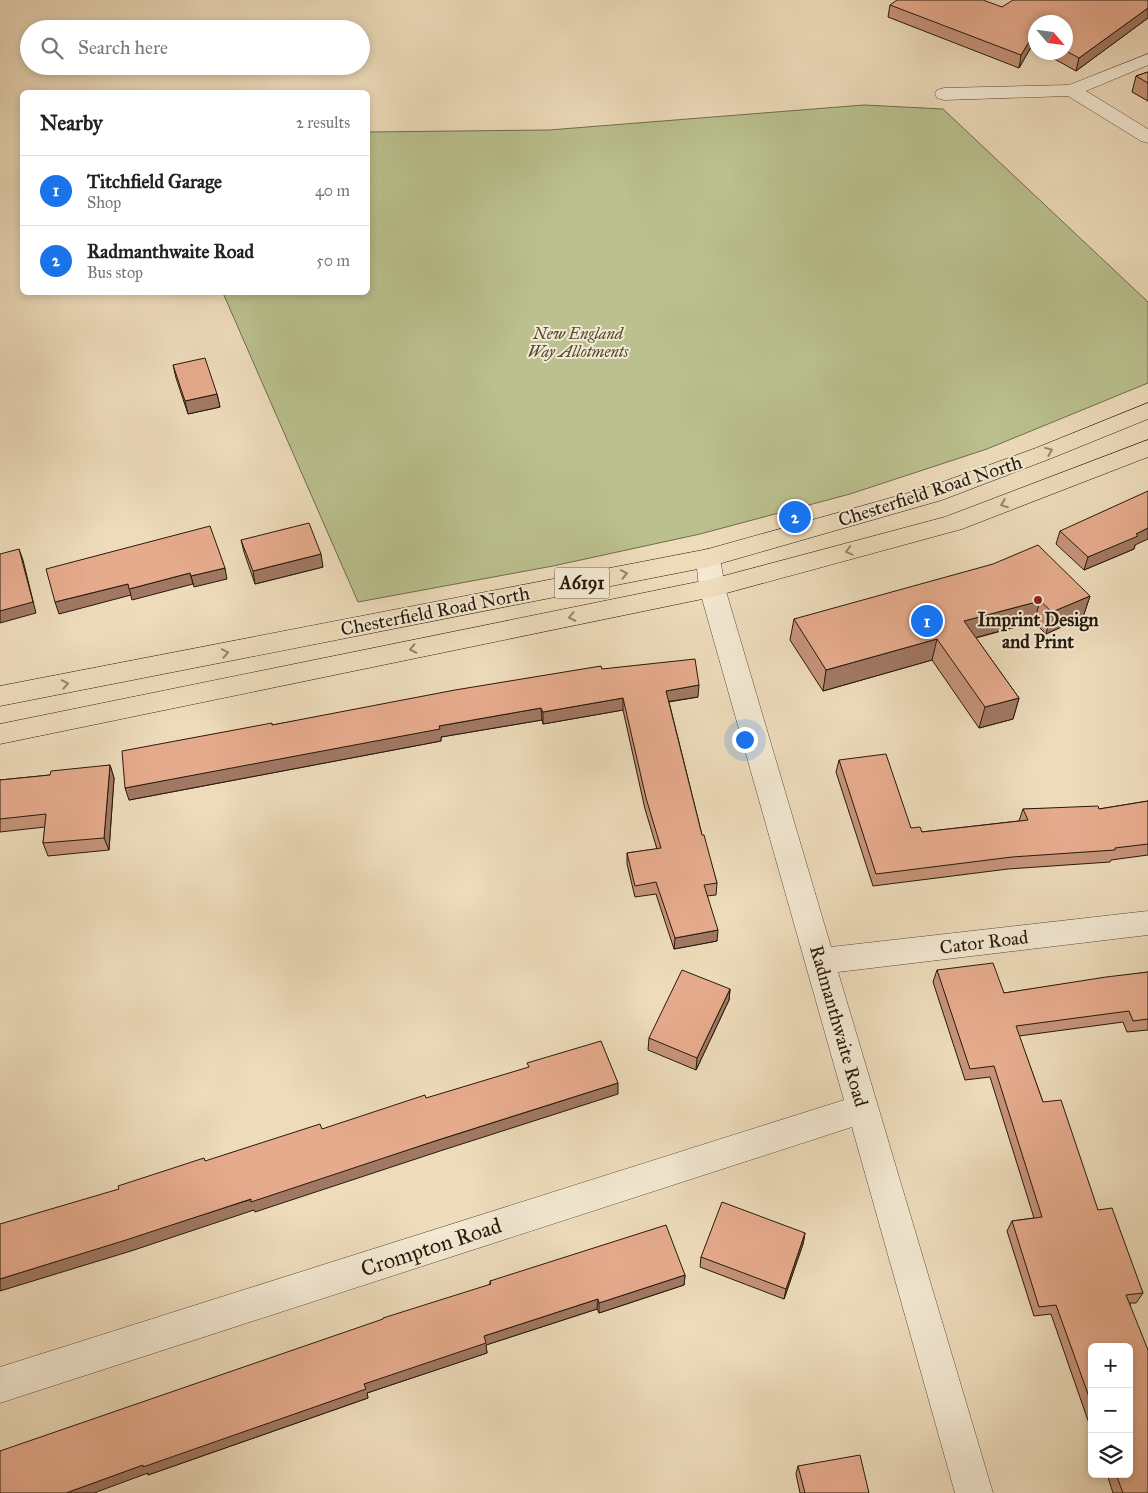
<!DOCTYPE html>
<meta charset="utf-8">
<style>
:root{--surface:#fff;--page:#f2f2f2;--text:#222;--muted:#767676;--line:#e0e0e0;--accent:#1a73e8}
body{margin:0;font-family:"IM FELL Great Primer",serif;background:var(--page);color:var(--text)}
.controls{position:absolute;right:15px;bottom:15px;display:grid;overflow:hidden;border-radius:8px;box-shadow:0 2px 8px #0003}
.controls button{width:45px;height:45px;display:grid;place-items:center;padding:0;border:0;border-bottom:1px solid var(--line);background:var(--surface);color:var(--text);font:25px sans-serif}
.compass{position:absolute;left:1028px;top:15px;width:45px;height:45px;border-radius:50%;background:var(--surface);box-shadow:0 2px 8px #0003;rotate:118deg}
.you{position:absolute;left:744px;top:739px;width:18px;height:18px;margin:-12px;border:4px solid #fff;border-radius:50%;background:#1a73e8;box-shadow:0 0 0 8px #1a73e833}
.badge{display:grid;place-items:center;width:32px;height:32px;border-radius:50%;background:var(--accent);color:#fff;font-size:16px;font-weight:700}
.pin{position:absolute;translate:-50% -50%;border:2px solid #fff;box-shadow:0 1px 5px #0006}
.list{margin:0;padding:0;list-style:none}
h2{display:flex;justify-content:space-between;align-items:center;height:65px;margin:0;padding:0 20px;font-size:21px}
h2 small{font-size:16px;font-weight:400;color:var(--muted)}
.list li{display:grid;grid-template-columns:32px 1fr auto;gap:15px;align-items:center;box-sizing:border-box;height:70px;padding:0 20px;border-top:1px solid var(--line)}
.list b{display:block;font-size:19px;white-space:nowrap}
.list p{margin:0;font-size:16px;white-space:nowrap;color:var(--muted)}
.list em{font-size:16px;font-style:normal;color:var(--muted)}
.icon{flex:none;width:28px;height:28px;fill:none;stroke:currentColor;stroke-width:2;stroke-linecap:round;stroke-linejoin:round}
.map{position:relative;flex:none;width:1148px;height:1493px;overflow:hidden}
.search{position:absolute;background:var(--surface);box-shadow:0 2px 8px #0003;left:20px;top:20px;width:350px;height:55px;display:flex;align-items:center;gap:12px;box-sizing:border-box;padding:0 18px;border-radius:28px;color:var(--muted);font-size:19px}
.panel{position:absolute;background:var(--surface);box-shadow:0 2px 8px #0003;left:20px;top:90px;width:350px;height:205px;border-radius:8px}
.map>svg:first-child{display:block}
</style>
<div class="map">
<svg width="1148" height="1493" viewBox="0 0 1148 1493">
<rect width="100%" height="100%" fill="#eddbba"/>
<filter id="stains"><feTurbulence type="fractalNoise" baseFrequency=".004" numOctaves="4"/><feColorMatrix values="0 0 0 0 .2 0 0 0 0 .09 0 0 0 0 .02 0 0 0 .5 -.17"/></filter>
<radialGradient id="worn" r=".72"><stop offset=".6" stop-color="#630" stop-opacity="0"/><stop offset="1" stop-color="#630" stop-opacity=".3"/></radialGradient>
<polygon fill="#bac08e" stroke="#706c4d" points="864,105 943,109 1148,302 1148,383 987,449 850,494 700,534 553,566 358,602 223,293 368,292 368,132 549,130"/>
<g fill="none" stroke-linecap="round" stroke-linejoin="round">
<defs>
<g id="street">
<polygon points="1148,54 1148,65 1086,91 1148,129 1148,143 1141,141 1068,96 944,100 937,98 935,94 937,90 944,88 1069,85"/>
<polygon points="708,549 717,552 720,558 725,588 831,947 1148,911 1148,935 838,972 993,1493 955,1493 852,1127 0,1403 0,1367 844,1100 699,588 696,558 699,552"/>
</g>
<g id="primary">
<polygon points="1148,403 1148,419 1052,458 942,500 708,567 0,706 0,686 708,549 926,488 1036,448"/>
<polygon points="1148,440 1148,457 962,529 712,597 0,744 0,724 712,579 945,517"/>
</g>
</defs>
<use href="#street" stroke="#584a38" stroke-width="1"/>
<use href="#primary" stroke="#27190c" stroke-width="1"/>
<use href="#street" fill="#f3e8d2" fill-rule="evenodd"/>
<use href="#primary" fill="#eddbba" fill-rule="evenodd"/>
</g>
<g fill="#c69379" stroke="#27190c">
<polygon points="1148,0 1148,18 1076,71 1042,52 1066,52 1066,22 1036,22 1036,49 1031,47 1019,68 888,17 890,5 1002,7"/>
<polygon points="1148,72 1148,101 1132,92 1136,76"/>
<polygon points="173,365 217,394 220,407 188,414 176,378"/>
<polygon points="1060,531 1135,545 1134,549 1084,570 1056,544"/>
<polygon points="241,540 323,567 255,584 244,552"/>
<polygon points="1090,596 1083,617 1046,634 1034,622 976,638 1019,698 1013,719 979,728 932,660 823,691 790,640 794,619"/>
<polygon points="602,669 698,697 669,702 702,835 717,883 716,895 707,896 717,941 674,949 656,894 635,897 627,864 627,853 657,849 645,809 623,710 543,724 542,720 441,737 441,741 129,800 272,725"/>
<polygon points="839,760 911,828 922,832 1019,821 1023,809 1099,809 1148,801 1148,855 1111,860 1110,862 1008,869 873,886 836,772"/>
<polygon points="110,765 114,778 109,850 48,856 43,843 45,827 0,832 0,780 50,775"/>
<polygon points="937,970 1004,993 1148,972 1148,1030 1127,1032 1123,1022 1019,1036 1043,1102 1098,1210 1143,1293 1136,1303 1130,1303 1148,1493 1113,1493 1107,1474 1129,1474 1092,1347 1092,1432 1051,1314 1034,1316 1007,1231 1012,1221 1034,1218 990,1077 965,1080 933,982"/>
<polygon points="730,989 729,1000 696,1070 648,1050 649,1038"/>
<polygon points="805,1233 803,1244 784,1299 700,1267 701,1257"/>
<polygon points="685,1275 684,1285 599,1313 597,1309 486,1345 487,1353 367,1393 368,1398 148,1475 148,1473 490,1284 490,1281"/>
<polygon points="798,1466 869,1493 800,1493 796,1474"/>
</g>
<g fill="#a17863" stroke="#27190c">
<polygon points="1148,8 1148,18 1076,71 1079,58"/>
<polygon points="1034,34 1031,47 1019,68 1021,55"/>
<polygon points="217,394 220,407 188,414 185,401"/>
<polygon points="1148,528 1148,539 1135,545 1134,549 1084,570 1088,557"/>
<polygon points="19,549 23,560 36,613 0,623 0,611"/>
<polygon points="321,554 323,567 255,584 253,571"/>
<polygon points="225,568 227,579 194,587 191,576"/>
<polygon points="190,573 193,584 132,600 129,589"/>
<polygon points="128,584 131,595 59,614 55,602"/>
<polygon points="1090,596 1083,617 1046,634 1052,612"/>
<polygon points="1040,601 1034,622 959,642 964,621"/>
<polygon points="937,639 932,660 823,691 826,670"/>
<polygon points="699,685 698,697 665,702 666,691"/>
<polygon points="623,698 623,710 543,724 543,712"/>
<polygon points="1019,698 1013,719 979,728 985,707"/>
<polygon points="541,708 542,720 441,737 441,741 129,800 125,788 439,726"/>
<polygon points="110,765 114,778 109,850 104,838"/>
<polygon points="718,930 717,941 674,949 675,938"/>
<polygon points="730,989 729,1000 696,1070 697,1058"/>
<polygon points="618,1083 618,1094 440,1151 255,1212 254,1210 131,1251 0,1291 0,1279"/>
<polygon points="805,1233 803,1244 784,1299 786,1289"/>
<polygon points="685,1275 684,1285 599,1313 599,1303"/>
<polygon points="598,1299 597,1309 486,1345 487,1353 367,1393 368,1398 148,1475 148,1473 94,1493 66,1493 364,1384 484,1336"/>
</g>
<g fill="#e6ab8d" stroke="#27190c">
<polygon points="897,0 983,0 1002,7 1013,0 1148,0 1148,8 1079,58 1066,51 1066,22 1036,22 1036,35 1034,34 1021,55 890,5"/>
<polygon points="1148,72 1148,83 1136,76"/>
<polygon points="205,358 217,394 185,401 173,365"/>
<polygon points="1148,491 1148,528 1136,534 1138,536 1088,557 1060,531"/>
<polygon points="309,523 321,554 253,571 241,540"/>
<polygon points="210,526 225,568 191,576 190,573 129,589 128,584 55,602 46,569"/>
<polygon points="1038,545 1090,596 1052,612 1040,601 964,621 1019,698 985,707 937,639 826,670 794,619 993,564"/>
<polygon points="19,549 33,602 0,611 0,554"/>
<polygon points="695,659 699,685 666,691 702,835 704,835 717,883 704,885 718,930 675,938 656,882 635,886 627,853 661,848 646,798 623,698 543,712 541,708 439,726 440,729 125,788 122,751 272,723 272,725 455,690 601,666 602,669"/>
<polygon points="886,754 911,828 920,827 922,832 1028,820 1023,809 1098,806 1099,809 1148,801 1148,844 1115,848 1115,850 1012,857 876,874 839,760"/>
<polygon points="110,765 104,838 43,843 46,814 0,819 0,780 50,775 51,771"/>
<polygon points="993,963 1004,993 1106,977 1148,972 1148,1019 1133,1021 1129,1011 1016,1026 1043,1102 1061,1100 1098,1210 1112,1208 1143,1293 1126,1295 1148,1350 1148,1493 1123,1493 1116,1474 1129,1474 1129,1347 1092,1347 1092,1405 1056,1305 1039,1307 1012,1221 1042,1217 994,1066 970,1069 937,970"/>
<polygon points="682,970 730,989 697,1058 649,1038"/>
<polygon points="601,1041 618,1083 438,1140 251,1202 251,1199 126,1240 0,1279 0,1224 119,1189 118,1186 204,1158 205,1161 320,1124 322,1129 425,1095 426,1098 529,1067 527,1063"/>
<polygon points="722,1202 805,1233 786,1289 701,1257"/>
<polygon points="666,1225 685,1275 599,1303 598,1299 484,1336 486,1343 364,1384 366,1389 143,1467 143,1465 66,1493 0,1493 0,1451 383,1319 383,1318 491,1284 490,1281"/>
<polygon points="860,1455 869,1493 805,1493 798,1466"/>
</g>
<defs><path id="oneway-chevron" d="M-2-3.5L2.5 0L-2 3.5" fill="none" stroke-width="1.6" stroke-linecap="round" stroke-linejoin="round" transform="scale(1.25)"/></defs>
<g stroke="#94846c">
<use href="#oneway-chevron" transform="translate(1049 451) rotate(-22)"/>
<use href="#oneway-chevron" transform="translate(1004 504) rotate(159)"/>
<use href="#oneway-chevron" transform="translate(849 551) rotate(165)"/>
<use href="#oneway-chevron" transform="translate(624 574) rotate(-11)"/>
<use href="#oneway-chevron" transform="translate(572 617) rotate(168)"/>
<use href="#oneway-chevron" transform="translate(413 649) rotate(168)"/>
<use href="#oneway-chevron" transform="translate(225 653) rotate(-11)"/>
<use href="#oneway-chevron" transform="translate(65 684) rotate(-11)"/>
</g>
<circle fill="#8f2418" stroke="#f3e8d2" stroke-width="2" cx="1038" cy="600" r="5"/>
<g text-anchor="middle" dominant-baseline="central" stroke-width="4" stroke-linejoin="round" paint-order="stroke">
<g font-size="16" font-style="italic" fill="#534b33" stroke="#f3e8d2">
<text x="578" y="333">New England<tspan x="578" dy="18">Way Allotments</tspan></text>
</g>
<rect fill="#f3e8d2" stroke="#645747" stroke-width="1" x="554.5" y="567.5" width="55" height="31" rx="4"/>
<g font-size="18" font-weight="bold" fill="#27190c">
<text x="582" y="583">A6191</text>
</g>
<g font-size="19" fill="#27190c" stroke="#f3e8d2">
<text transform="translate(930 491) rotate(-18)">Chesterfield Road North</text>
<text transform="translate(435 611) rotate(-11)">Chesterfield Road North</text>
<text transform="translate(984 942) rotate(-7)">Cator Road</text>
<text transform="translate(839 1026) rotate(74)">Radmanthwaite Road</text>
</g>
<g font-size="19" font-weight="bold" fill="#27190c" stroke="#f3e8d2">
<text x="1038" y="619">Imprint Design<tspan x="1038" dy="22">and Print</tspan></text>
</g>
<g font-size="22" fill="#27190c" stroke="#f3e8d2">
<text transform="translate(431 1247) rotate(-18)">Crompton Road</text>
</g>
</g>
<rect width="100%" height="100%" filter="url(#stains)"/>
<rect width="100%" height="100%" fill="url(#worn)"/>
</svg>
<div class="controls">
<button>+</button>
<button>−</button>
<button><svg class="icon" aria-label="layers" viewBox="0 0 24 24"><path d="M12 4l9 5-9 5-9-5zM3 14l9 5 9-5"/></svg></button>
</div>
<svg class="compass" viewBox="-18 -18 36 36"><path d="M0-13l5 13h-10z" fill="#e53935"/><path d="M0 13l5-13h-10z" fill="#767676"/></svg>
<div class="you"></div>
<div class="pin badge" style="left:927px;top:621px">1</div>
<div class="pin badge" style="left:795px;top:517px">2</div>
<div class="search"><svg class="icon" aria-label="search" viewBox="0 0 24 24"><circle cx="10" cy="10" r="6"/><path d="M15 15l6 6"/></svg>Search here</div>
<section class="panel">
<h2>Nearby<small>2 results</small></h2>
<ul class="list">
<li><span class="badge">1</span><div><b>Titchfield Garage</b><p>Shop</p></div><em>40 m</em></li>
<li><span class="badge">2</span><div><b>Radmanthwaite Road</b><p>Bus stop</p></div><em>50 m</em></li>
</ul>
</section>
</div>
